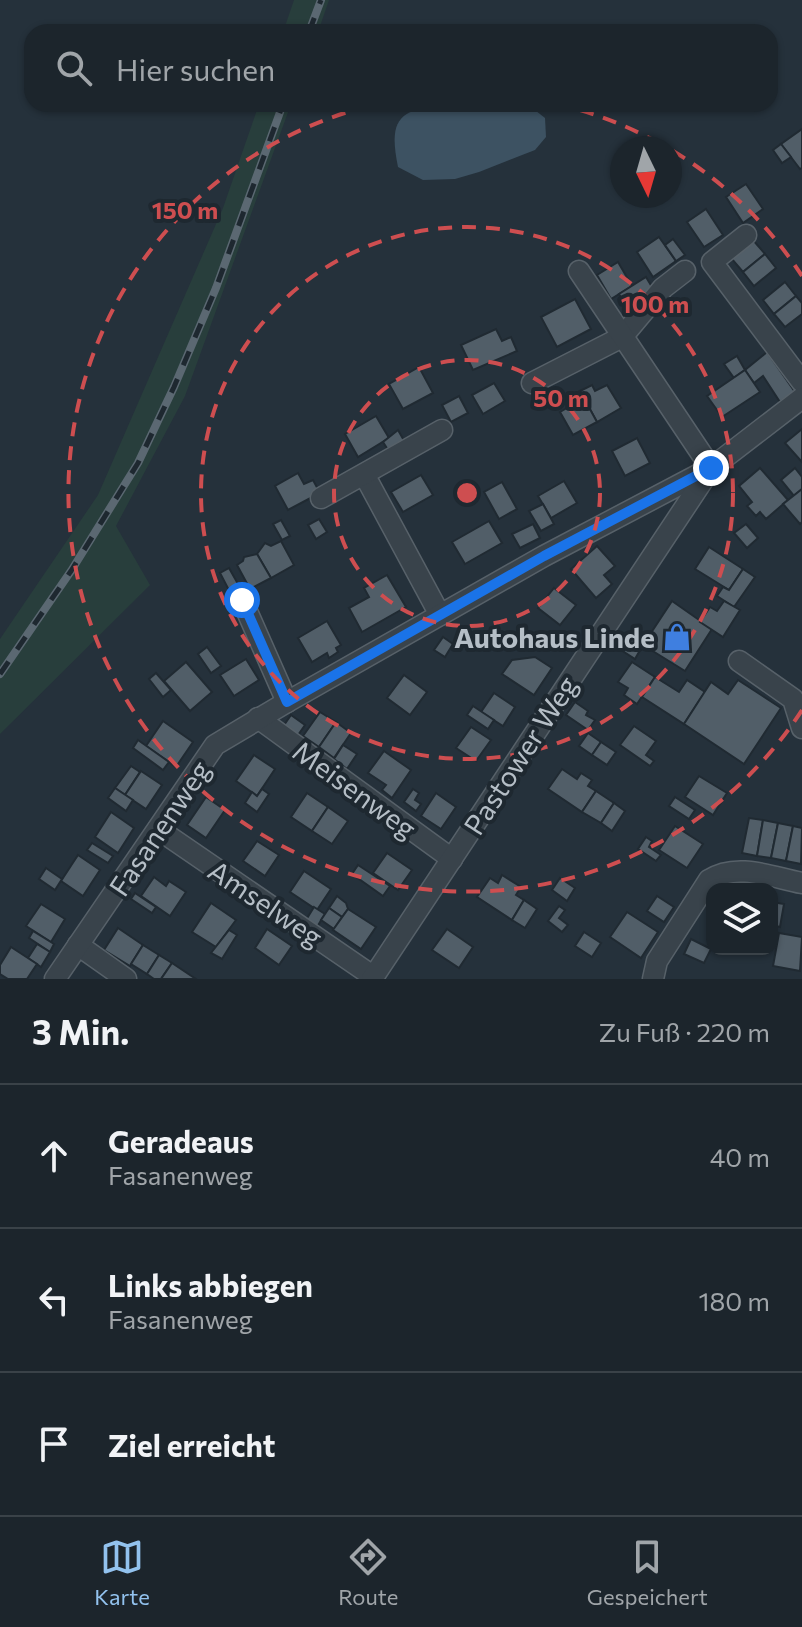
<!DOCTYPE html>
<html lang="de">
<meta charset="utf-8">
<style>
:root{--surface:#1c252c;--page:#293138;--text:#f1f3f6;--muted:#a0a5a9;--line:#3a4248;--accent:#92c2ee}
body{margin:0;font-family:Commissioner,sans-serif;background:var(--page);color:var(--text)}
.controls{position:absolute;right:24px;bottom:24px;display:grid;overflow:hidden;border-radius:16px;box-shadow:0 2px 6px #0004}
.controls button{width:72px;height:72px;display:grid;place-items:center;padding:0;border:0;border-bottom:2px solid var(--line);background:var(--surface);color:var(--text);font:40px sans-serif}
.compass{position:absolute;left:610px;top:136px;width:72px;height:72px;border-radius:50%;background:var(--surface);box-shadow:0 2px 6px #0004;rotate:175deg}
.stop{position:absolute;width:24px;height:24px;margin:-18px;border:6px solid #1a73e8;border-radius:50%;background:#fff}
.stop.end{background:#1a73e8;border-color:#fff;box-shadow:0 2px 8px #0008}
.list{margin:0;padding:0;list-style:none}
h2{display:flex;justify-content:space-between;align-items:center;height:104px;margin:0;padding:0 32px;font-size:34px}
h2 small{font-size:26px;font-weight:400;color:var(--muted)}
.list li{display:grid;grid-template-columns:52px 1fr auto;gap:24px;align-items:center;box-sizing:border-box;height:144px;padding:0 32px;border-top:2px solid var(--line)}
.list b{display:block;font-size:30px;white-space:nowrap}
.list p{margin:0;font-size:26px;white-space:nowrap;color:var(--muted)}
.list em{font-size:26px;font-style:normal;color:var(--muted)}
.icon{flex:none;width:44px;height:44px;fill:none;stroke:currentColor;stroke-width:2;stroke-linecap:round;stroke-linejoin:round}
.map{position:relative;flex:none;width:802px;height:979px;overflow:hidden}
.search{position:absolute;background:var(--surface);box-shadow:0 2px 6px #0004;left:24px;right:24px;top:24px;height:88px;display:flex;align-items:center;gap:20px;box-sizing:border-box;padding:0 28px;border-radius:24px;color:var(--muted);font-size:30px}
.sheet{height:536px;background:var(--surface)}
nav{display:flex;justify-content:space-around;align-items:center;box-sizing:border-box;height:112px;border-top:2px solid var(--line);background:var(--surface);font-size:22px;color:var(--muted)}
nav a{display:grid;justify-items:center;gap:4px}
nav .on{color:var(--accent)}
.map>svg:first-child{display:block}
</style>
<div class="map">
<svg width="802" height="979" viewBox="0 0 802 979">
<rect width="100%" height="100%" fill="#25313b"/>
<g fill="#283e3c">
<polygon points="294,0 329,0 318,32 283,32"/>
<polygon points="259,104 291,104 185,396 116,526 150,585 0,734 0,639 98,495 223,208"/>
</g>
<path fill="#3d5262" d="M 447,105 L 531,107 L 545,118 L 546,137 L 535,150 L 479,172 L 455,179 L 423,180 L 398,167 C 388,118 399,109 447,105 Z"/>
<g fill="#515e68" stroke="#202a32" stroke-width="2">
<polygon points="802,129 802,168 800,169 781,144"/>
<polygon points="781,144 791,157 782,163 773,150"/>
<polygon points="746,184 763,209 743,223 726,197"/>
<polygon points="706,209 723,235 704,247 687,222"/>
<polygon points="659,237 676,261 653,277 637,252"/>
<polygon points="673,239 685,255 676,261 665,245"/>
<polygon points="753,240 765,254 743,272 731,258"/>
<polygon points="765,254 776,268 754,286 743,272"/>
<polygon points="618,262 632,286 611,299 597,275"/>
<polygon points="646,277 655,292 631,315 619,294"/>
<polygon points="785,282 796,296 774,314 763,300"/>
<polygon points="796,296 802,303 802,314 785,327 774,314"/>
<polygon points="575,299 591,329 557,347 541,317"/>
<polygon points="496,329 502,341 511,337 517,351 473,370 461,345"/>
<polygon points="767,352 795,392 780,402 763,376 754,383 745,370"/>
<polygon points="737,356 745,370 734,378 724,364"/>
<polygon points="419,367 433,393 403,409 389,384"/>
<polygon points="745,370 760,392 722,417 707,396"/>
<polygon points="494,383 505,401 483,414 472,395"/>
<polygon points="592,385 595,391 607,385 621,408 597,422 580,391"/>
<polygon points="580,391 597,422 573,435 560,412 572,405 568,398"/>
<polygon points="459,396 468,413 451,422 442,405"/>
<polygon points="376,416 389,438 358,457 345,434"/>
<polygon points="802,429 802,462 785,443"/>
<polygon points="398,430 406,444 390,453 383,442"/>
<polygon points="637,438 650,463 625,476 612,451"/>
<polygon points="760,468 788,500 766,519 760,512 756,516 747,506 752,502 739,486"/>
<polygon points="795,468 802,477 802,489 794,496 781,480"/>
<polygon points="298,473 304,484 313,480 320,493 288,510 275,486"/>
<polygon points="421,475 433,495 403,512 391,492"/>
<polygon points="564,481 577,503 551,518 538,496"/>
<polygon points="502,482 517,509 499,519 484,492"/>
<polygon points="802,489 802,522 800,524 783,504"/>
<polygon points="543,504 554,524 541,531 529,511"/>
<polygon points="319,519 327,532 316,539 308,525"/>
<polygon points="281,520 290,536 282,540 273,524"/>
<polygon points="489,521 502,543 465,564 452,542"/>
<polygon points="533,524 540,538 520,548 512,534"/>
<polygon points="746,524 758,538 747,548 734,533"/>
<polygon points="281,541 294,565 271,578 257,554 265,543 271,546"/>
<polygon points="597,546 615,566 604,575 612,584 596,598 571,569"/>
<polygon points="709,547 743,569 729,590 695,569"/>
<polygon points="257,554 271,578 250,589 237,565 243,561 244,557"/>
<polygon points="229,568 242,591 232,596 220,573"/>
<polygon points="743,569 755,577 734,607 717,596 723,587 729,590"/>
<polygon points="387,575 406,607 362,632 349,608 369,597 364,588"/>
<polygon points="554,588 576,605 560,625 538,608"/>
<polygon points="672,601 712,629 685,671 643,645"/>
<polygon points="724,601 740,610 723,637 700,622 710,607 717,611"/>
<polygon points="327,621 341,645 336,648 338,652 329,658 327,653 312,662 298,638"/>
<polygon points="627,635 643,645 635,659 618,648"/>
<polygon points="443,637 453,644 445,657 434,650"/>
<polygon points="207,647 221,666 211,673 198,654"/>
<polygon points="535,657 552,668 534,695 502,674 512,660"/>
<polygon points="246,659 259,680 234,696 220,675"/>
<polygon points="186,662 212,692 190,711 164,681"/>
<polygon points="632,662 655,677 637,704 624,695 628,688 618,682"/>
<polygon points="156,673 171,690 163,697 149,679"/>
<polygon points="404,675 427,692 410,715 387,698"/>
<polygon points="655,677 679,692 687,680 705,692 684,724 642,697"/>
<polygon points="738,680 781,708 744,764 684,724 711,682 728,694"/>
<polygon points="494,693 515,707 503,726 481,712"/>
<polygon points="575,702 588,711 586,715 595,720 588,730 566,715"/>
<polygon points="473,706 494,720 488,729 467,715"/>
<polygon points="320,712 336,722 319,747 303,736"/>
<polygon points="291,715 305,725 296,738 282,728"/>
<polygon points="163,721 193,742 176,767 146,746"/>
<polygon points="336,722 351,733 334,758 319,747"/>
<polygon points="634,726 656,741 646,755 654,761 650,766 620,745"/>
<polygon points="471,727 491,740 476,761 456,748"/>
<polygon points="588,733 601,742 592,755 579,746"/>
<polygon points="138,740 169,762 163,770 133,748"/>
<polygon points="601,742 616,752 607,765 592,755"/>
<polygon points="343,745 357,754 347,769 334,759"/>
<polygon points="384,751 411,770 392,798 382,790 386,785 368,773"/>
<polygon points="254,755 275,769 257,796 236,781"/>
<polygon points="131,766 140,772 125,795 115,788"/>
<polygon points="562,769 577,779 581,773 592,780 588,786 596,791 582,812 548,789"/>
<polygon points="141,771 162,785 146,809 125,795"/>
<polygon points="699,776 727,793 713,815 685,797"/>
<polygon points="115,788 133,800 126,811 108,798"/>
<polygon points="262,789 269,794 257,812 245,803 252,792 257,796"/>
<polygon points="413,789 419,793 415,800 421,804 416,811 404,802"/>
<polygon points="596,791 614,803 601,823 582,812"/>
<polygon points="307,793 328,807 312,831 291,817"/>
<polygon points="436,793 456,807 441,829 421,816"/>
<polygon points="206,797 225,810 206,838 187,825"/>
<polygon points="675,797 695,810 689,819 669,806"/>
<polygon points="614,803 625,811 612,831 601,823"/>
<polygon points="328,807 348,821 332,844 312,831"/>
<polygon points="111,812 134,828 118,853 95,837"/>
<polygon points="749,818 763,820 757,856 742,853"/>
<polygon points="763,820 778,823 771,858 757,856"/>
<polygon points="778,823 793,826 786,861 771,858"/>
<polygon points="675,826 703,844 687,868 659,850"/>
<polygon points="793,826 802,828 801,864 786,861"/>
<polygon points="646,837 652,841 649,847 661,855 656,861 638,849"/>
<polygon points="257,841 279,855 265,876 243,861"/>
<polygon points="92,843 113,856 108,863 87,850"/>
<polygon points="387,853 412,870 398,890 373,873"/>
<polygon points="78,855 100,870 83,896 61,881"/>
<polygon points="358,865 390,886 383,896 352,874"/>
<polygon points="46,868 62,879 55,890 39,879"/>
<polygon points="304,871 331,889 317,910 290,892"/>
<polygon points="502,875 521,887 516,895 524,900 512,920 477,897 490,878 498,883"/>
<polygon points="154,877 166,886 169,881 186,892 170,916 141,896"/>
<polygon points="560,878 575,888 567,901 552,890"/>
<polygon points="135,893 156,907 152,913 131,899"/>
<polygon points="337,896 346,903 348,909 342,917 329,908"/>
<polygon points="657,896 674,907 664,922 647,911"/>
<polygon points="524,900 537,909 525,928 512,920"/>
<polygon points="772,902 784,904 780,927 772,925"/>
<polygon points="211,903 236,920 216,947 192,932"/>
<polygon points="41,904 65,919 51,942 26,926"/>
<polygon points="559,906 565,910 559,918 568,925 562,932 548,921"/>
<polygon points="314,907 325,914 317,927 306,920"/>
<polygon points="329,908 342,917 334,929 321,920"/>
<polygon points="348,909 376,927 361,949 333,930"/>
<polygon points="627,912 658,932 641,958 610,937"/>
<polygon points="118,928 143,945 130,966 104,950"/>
<polygon points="267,929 292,946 279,965 255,948"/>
<polygon points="447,929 473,947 459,968 432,950"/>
<polygon points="229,930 237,935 222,959 211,953"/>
<polygon points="33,931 54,944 50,952 29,938"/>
<polygon points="584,932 601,943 592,957 575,946"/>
<polygon points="779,933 802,937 800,971 773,966"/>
<polygon points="691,939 711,949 704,963 684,954"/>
<polygon points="37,944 50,952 41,967 28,958"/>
<polygon points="143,945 159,955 147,974 131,964"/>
<polygon points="11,947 37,964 27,979 8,979 0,974 0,965"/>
<polygon points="159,955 172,963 161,979 154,979 147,974"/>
<polygon points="172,963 196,979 161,979"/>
</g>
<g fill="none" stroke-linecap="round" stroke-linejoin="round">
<defs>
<g id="minor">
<polyline points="746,235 712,262 802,382"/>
<polyline points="532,383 622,337 663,288 685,271"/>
<polyline points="365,476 440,615"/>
<polyline points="321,498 442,430"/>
<polyline points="242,600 287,702"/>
<polyline points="739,661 793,699 802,728"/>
<polyline points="258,718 452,859"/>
<polyline points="158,829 374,977"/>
<polyline points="78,945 126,979"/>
<polyline points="55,979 215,745 287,702 544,556 711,468 579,271"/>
<polyline points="372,979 711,468 802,398"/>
<path d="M 653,979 L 657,961 L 709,880 C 737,862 771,877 802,883"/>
</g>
</defs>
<use href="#minor" stroke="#576169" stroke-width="23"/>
<use href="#minor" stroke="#39434b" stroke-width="20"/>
<defs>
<g id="rail">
<polyline points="309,32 321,0"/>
<polyline points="0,674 71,571 138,463 174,387 216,288 283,104"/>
</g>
</defs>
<use href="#rail" stroke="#5b6872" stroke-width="8"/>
<use href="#rail" stroke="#1e2830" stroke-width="5" stroke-dasharray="15" stroke-linecap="butt"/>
</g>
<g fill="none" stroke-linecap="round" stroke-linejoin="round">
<polyline stroke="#1a73e8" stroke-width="10" points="242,600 287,702 544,556 711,468"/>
</g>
<g fill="none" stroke="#ce4e50" stroke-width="4" stroke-dasharray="14 10">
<circle cx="467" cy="493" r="133"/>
<circle cx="467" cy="493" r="266"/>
<path d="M802 710A399 399 0 1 1 377 104M557 104A399 399 0 0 1 666 147M673 151A399 399 0 0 1 802 276"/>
</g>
<defs>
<symbol id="shop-bare" viewBox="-9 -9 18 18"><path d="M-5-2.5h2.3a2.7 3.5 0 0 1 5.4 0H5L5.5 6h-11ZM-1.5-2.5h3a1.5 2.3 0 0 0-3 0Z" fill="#3f7fe0" stroke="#1e2830" stroke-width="2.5" paint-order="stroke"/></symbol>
</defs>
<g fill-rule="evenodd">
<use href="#shop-bare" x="657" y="617" width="40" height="40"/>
</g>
<g text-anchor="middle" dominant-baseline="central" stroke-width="8" stroke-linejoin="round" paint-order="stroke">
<g font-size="28" font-weight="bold" fill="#b5bec6" stroke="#1e2830" text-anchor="end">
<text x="655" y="637">Autohaus Linde</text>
</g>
<g font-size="28" fill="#b5bec6" stroke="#1e2830">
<text transform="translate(520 755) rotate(-57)">Pastower Weg</text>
<text transform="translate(355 789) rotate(36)">Meisenweg</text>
<text transform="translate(159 828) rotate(-56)">Fasanenweg</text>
<text transform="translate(266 903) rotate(34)">Amselweg</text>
</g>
</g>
<circle cx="467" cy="493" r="12" fill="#ce4e50" stroke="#1e2830" stroke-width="4"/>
<g font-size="24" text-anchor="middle" font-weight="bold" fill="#ce4e50" stroke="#1e2830" stroke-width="8" stroke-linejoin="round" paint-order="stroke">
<text x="185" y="219">150 m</text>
<text x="655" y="313">100 m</text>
<text x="561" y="407">50 m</text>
</g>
</svg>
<div class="controls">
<button><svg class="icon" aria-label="layers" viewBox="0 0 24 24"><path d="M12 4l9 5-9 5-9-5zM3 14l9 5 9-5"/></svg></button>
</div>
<svg class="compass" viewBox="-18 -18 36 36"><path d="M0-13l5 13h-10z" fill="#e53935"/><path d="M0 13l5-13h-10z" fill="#a0a5a9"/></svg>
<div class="stop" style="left:242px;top:600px"></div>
<div class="stop end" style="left:711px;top:468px"></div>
<div class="search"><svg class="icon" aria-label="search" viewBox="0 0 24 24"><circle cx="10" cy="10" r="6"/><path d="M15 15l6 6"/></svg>Hier suchen</div>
</div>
<section class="sheet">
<h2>3 Min.<small>Zu Fuß · 220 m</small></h2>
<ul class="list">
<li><svg class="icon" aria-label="ahead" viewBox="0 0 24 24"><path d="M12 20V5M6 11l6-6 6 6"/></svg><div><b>Geradeaus</b><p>Fasanenweg</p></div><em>40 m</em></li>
<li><svg class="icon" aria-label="left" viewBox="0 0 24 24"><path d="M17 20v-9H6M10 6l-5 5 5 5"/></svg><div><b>Links abbiegen</b><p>Fasanenweg</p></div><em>180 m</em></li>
<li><svg class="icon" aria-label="arrive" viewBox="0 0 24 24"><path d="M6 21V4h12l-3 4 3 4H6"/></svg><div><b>Ziel erreicht</b></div></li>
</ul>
</section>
<nav>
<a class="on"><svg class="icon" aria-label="map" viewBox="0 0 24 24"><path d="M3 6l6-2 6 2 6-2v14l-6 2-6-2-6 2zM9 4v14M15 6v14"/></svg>Karte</a>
<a><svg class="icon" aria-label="directions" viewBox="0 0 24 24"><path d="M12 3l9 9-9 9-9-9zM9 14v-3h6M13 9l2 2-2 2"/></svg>Route</a>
<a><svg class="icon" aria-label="saved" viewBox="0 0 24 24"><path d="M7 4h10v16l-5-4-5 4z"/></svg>Gespeichert</a>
</nav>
